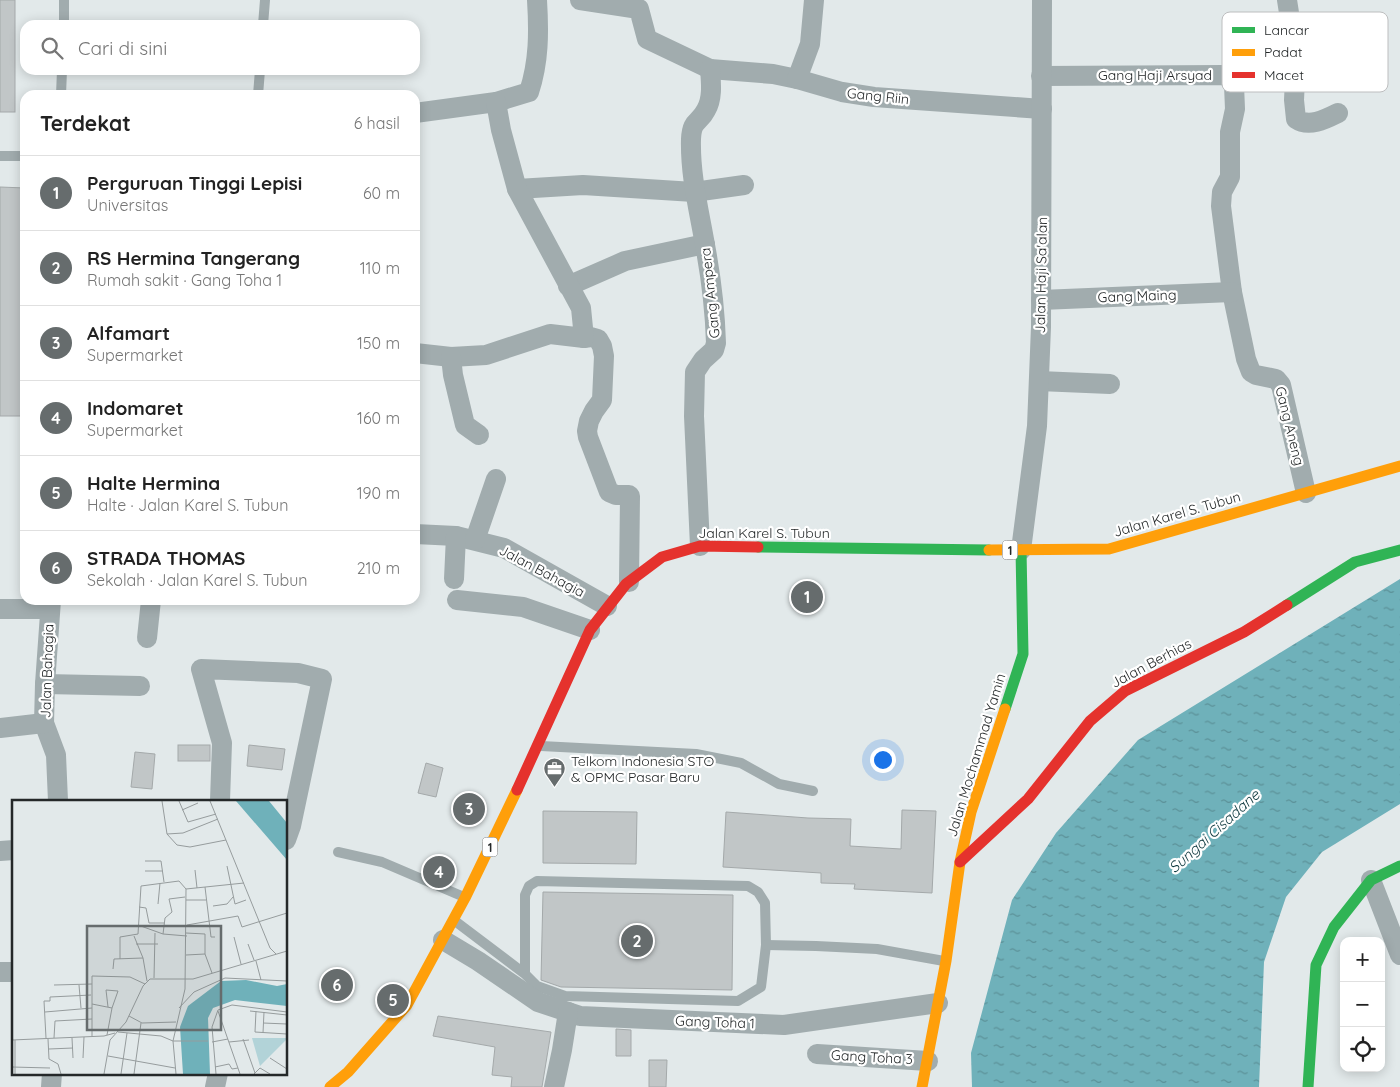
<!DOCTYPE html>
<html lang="id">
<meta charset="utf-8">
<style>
:root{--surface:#fff;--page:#f6f6f6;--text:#222;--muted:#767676;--line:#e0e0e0;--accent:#666c6d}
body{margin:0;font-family:Quicksand,sans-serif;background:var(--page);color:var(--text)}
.controls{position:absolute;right:15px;bottom:15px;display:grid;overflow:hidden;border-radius:10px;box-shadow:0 2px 12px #0003}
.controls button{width:45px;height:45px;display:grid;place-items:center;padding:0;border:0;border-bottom:1px solid var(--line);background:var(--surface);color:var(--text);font:25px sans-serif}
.you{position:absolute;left:882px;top:759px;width:18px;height:18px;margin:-12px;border:4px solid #fff;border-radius:50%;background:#1a73e8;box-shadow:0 0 0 8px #1a73e833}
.badge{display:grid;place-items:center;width:32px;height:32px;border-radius:50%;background:var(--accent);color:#fff;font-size:16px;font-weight:700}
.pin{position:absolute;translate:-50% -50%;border:2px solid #fff;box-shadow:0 1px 5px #0006}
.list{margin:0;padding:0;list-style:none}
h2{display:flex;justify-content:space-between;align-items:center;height:65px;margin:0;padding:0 20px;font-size:21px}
h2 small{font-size:16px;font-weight:400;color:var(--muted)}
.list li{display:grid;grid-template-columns:32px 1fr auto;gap:15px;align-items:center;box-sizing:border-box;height:75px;padding:0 20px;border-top:1px solid var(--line)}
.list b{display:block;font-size:19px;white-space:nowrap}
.list p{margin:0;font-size:16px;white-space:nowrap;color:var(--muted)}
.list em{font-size:16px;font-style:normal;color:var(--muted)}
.icon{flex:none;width:28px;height:28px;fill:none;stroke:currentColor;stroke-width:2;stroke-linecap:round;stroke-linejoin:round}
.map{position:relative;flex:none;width:1400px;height:1087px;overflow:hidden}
.search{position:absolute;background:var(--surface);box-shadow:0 2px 12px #0003;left:20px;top:20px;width:400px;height:55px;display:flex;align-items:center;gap:12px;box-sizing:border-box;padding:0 18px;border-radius:15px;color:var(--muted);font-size:19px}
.panel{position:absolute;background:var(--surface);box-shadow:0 2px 12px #0003;left:20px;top:90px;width:400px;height:515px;border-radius:15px}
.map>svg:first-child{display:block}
</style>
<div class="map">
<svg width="1400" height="1087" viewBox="0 0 1400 1087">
<defs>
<pattern id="water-ripples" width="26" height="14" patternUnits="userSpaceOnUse" patternTransform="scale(1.25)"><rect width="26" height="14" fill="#6fb1ba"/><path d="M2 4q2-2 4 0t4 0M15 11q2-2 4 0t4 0" fill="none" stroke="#5b9097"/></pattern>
</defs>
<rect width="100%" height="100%" fill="#e2e9ea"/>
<polygon fill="url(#water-ripples)" points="1400,579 1400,804 1322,852 1286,897 1264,962 1259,1087 972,1087 971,1053 1012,900 1056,833 1138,740"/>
<g fill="#c1c6c7" stroke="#a4a9aa">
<rect x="0" y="0" width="15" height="112"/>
<polygon points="0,187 25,188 25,416 0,416"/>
<rect x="178" y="745" width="32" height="16"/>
<polygon points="249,745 285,749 282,770 247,766"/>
<polygon points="135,752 155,754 152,789 131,787"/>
<polygon points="426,763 443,768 436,797 418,793"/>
<polygon points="902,810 936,811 932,893 854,889 855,884 821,883 821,873 723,867 726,812 808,818 851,819 850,846 901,849"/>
<polygon points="543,811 637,812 636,864 543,863"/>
<polygon points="543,892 733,895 732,990 561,987 541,980"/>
<polygon points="438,1016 551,1032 542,1087 511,1087 512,1077 492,1075 495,1047 433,1036"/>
<polygon points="616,1029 631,1030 631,1056 616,1056"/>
<polygon points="649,1060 667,1060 666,1087 649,1087"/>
</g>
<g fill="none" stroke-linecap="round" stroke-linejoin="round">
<g stroke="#a1acae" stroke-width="10">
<polyline points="64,25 64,0"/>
<polyline points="263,25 265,0"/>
<polyline points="61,95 62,70"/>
<polyline points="258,95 260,70"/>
<polyline points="0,156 25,156"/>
<polyline points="541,746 696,754 741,763 779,784 813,791"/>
<polyline points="338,852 382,862 464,897"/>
<polyline points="455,921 525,974 537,986 565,996 738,1001 761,987 766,945 765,903 758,892 748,886 537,881 529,886 525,895 525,974"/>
<polyline points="766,945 816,946 877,949 944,961"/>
</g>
<g stroke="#a1acae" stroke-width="20">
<polyline points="580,0 639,9 647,39 710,69 773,74 797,79"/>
<polyline points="814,0 810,44 797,79 842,92 874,97 1042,109"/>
<path d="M 1287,0 L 1296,58 L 1294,100 L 1296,119 C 1309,128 1326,119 1338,113"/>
<polyline points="1041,76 1224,75 1230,79 1234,85 1235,109 1230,132 1230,177 1222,192 1221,206 1232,292 1246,359 1251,372 1256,375 1276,379 1281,385 1306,493"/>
<path d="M 415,113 L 496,102 L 529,92 C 539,62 539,32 537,0"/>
<polyline points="517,189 583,185 694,192 744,185"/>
<polyline points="568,286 625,261 705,244"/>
<polyline points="1041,300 1232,292"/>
<polyline points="584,338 591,337 598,339 602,346 604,356 602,400 594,411 589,421 587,431 588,437 609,492 616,495 629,495 630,496 629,582"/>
<polyline points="415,353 451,357 486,355 550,334 584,338 581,308 517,189 501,130 496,102"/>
<polyline points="451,357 453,375 465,425 479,435"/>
<polyline points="1039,381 1110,384"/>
<polyline points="415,534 456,536 504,548 607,606"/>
<polyline points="475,540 496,479"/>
<path d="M 700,546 L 694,416 L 695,372 L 703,360 L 714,350 L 716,343 C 715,311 711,277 705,245 C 699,210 690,175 691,139 C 692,119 699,124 706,110 C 713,98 711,82 710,69"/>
<polyline points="1021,550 1037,426 1041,327 1042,0"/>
<polyline points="454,579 456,536"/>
<polyline points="51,600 45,684 44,723 56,755 58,801"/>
<polyline points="457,600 523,607 590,630"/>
<polyline points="0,609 50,609"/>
<polyline points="147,638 151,600"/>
<polyline points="45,684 140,686"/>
<polyline points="0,728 44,723"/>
<polyline points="220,801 222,743 201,669 298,673 322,679 291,826 286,840"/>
<polyline points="0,851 14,850"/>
<polyline points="1371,880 1400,955"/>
<polyline points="443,940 478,961 538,1002 580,1016 784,1025 938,1003"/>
<polyline points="0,972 14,972"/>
<polyline points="817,1054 928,1061"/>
<polyline points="51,1087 52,1073"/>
<polyline points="215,1087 218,1073"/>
<polyline points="554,1087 562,1050 568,1012"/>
</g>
<g stroke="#30b455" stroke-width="11">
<polyline points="758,547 989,550"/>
<polyline points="1287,605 1355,562 1400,550"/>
<polyline points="1005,709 1023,654 1021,550"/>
<polyline points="1308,1087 1316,965 1334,927 1371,880 1400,866"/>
</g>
<g stroke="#ff9f0a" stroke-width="11">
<polyline points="989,550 1109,549 1400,466"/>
<polyline points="330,1087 348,1072 407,1005 465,898 517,790"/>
<polyline points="922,1087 946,961 960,862 971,812 1005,709"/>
</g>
<g stroke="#e5322d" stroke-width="11">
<polyline points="517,790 590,630 626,584 662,557 700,546 758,547"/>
<polyline points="960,862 1028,799 1090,721 1125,691 1244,632 1287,605"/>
</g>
</g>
<defs>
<symbol id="office-pin" viewBox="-11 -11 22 30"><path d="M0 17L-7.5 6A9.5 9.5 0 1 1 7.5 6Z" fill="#666c6d" stroke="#fff"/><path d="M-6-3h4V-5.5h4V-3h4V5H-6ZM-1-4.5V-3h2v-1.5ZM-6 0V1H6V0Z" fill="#fff"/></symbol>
</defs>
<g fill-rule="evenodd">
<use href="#office-pin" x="542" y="756" width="25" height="34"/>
</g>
<g text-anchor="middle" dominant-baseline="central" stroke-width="4.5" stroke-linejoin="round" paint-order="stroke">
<g fill="#fff" stroke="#666869" stroke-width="1">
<rect x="1002.5" y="540.5" width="15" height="19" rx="4"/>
<rect x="482.5" y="837.5" width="15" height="19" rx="4"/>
</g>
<g font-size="12" font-weight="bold" fill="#242829">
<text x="1010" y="550">1</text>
<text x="490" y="847">1</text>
</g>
<g font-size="14" fill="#242829" stroke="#fff">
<text x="1155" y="75">Gang Haji Arsyad</text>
<text transform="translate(878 96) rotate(6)">Gang Riin</text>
<text transform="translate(1041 275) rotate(-89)">Jalan Haji Sa'alan</text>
<text transform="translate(710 293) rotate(-96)">Gang Ampera</text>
<text transform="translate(1137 296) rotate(-2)">Gang Maing</text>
<text transform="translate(1290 426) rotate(76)">Gang Aneng</text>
<text transform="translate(1177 514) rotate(-16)">Jalan Karel S. Tubun</text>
<text x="764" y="533">Jalan Karel S. Tubun</text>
<text transform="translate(542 571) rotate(28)">Jalan Bahagia</text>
<text transform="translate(1151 663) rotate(-28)">Jalan Berhias</text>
<text transform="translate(47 671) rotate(-88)">Jalan Bahagia</text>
<text transform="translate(976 755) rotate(-73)">Jalan Mochammad Yamin</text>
<text transform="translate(715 1022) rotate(2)">Gang Toha 1</text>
<text transform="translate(872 1057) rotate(3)">Gang Toha 3</text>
</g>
<g font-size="14" fill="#242829" stroke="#fff" text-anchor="start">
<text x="571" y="761">Telkom Indonesia STO<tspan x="571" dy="16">&amp; OPMC Pasar Baru</tspan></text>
</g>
<g font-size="15" font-style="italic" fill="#0e393f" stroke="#fff">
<text transform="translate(1214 831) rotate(-42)">Sungai Cisadane</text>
</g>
</g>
<g transform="translate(12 800)">
<rect width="275" height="275" fill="#e2e9ea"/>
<path d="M 240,238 L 275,238 L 275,239 L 248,266 Z" fill="#b2d3d8"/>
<path d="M 224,1 L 257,1 L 275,23 L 275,60 ZM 234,180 L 265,186 L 275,184 L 275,206 L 223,200 L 201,208 L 196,218 L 198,274 L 171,274 L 168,227 L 176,206 L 209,181 Z" fill="#6fb1ba"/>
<path fill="none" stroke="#969c9d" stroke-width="1" d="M 150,1 L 155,34 L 165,45 L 178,47 L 214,40M 167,1 L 176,22 L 204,14M 198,1 L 258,148 L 264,154M 170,10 L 186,3M 155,34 L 171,33 L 206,19M 133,61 L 149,61 L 152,82M 215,66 L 223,104 L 234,100M 183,70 L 185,88M 133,71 L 151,71M 193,87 L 199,137 L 203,137M 174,89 L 232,83M 173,97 L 157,99 L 160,112 L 153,118 L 151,134 L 175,136M 174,100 L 194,100M 146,104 L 148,83M 201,106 L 215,104 L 221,97M 127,107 L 134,108 L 137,123 L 153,123M 126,125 L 151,134M 175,125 L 226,116 L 230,127 L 275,113M 174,133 L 193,134 L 193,154 L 200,173M 222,137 L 229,164M 124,144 L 146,144M 236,144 L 242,160M 174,155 L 193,154M 131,158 L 135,181M 108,159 L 108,137 L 126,134 L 129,86 L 167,81 L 174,89M 244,161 L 249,180M 101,169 L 102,159 L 131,158 L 122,136M 142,178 L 143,133M 42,185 L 80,184M 67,185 L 69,208M 32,201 L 38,201 L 38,197 L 79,195M 32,201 L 34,238M 80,204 L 100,208 L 106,191 L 94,190 L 96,207M 167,208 L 182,192 L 213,178 L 275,181M 206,211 L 228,274M 238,211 L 275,215M 244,211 L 243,232 L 275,234M 33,212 L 80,208M 117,216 L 130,223 L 164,222M 251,223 L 275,224M 106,232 L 149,236 L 161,241 L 196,241M 251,233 L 252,212M 95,235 L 100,208M 80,236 L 80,176 L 118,177 L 133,184M 42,238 L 43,221 L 80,219M 60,238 L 61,258M 36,239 L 37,259 L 46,264 L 49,274M 231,239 L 243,273M 0,240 L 92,236 L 103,233M 161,241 L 173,189 L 174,89M 161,241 L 164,274M 200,242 L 216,239M 217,242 L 237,240M 37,249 L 61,248M 96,256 L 163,268M 71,258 L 72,237M 258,258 L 275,269M 0,267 L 38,268M 203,267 L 217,264 L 220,269 L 226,268M 3,274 L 3,240M 92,274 L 98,240 L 114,222 L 131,186 L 138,179 L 181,179 L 275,151M 109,274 L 115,233M 122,274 L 129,223M 204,274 L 200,227 L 206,210 L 220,205 L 275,212M 242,274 L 248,268 L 258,274"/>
<path fill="#666c6d" fill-opacity="0.15" stroke="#666c6d" stroke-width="2.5" d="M 75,126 L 209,126 L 209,230 L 75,230 Z"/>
<rect width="275" height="275" fill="none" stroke="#242829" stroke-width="2.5"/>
</g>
<rect x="1222" y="12" width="166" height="80" rx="8" fill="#fff" stroke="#bdbebf" stroke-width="1"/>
<rect x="1232" y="27" width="23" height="6" fill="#30b455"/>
<rect x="1232" y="49" width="23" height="7" fill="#ff9f0a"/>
<rect x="1232" y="72" width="23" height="6" fill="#e5322d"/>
<g font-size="14" fill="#242829">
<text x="1264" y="35">Lancar</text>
<text x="1264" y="57">Padat</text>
<text x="1264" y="80">Macet</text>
</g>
</svg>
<div class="controls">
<button>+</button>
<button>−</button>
<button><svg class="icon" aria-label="locate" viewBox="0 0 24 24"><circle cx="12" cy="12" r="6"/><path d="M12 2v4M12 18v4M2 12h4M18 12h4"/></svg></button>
</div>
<div class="you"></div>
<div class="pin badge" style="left:807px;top:597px">1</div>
<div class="pin badge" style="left:637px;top:941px">2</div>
<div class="pin badge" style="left:469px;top:809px">3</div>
<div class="pin badge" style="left:439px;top:872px">4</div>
<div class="pin badge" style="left:393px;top:1000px">5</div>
<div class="pin badge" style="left:337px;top:985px">6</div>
<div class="search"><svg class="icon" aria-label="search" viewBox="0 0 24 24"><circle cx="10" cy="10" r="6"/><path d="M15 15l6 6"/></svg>Cari di sini</div>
<section class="panel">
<h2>Terdekat<small>6 hasil</small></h2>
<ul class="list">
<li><span class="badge">1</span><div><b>Perguruan Tinggi Lepisi</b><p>Universitas</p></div><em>60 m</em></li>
<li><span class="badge">2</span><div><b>RS Hermina Tangerang</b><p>Rumah sakit · Gang Toha 1</p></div><em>110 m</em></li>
<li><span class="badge">3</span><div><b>Alfamart</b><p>Supermarket</p></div><em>150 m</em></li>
<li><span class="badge">4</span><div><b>Indomaret</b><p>Supermarket</p></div><em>160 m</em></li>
<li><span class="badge">5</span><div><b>Halte Hermina</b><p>Halte · Jalan Karel S. Tubun</p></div><em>190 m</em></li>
<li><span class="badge">6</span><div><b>STRADA THOMAS</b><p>Sekolah · Jalan Karel S. Tubun</p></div><em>210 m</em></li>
</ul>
</section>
</div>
